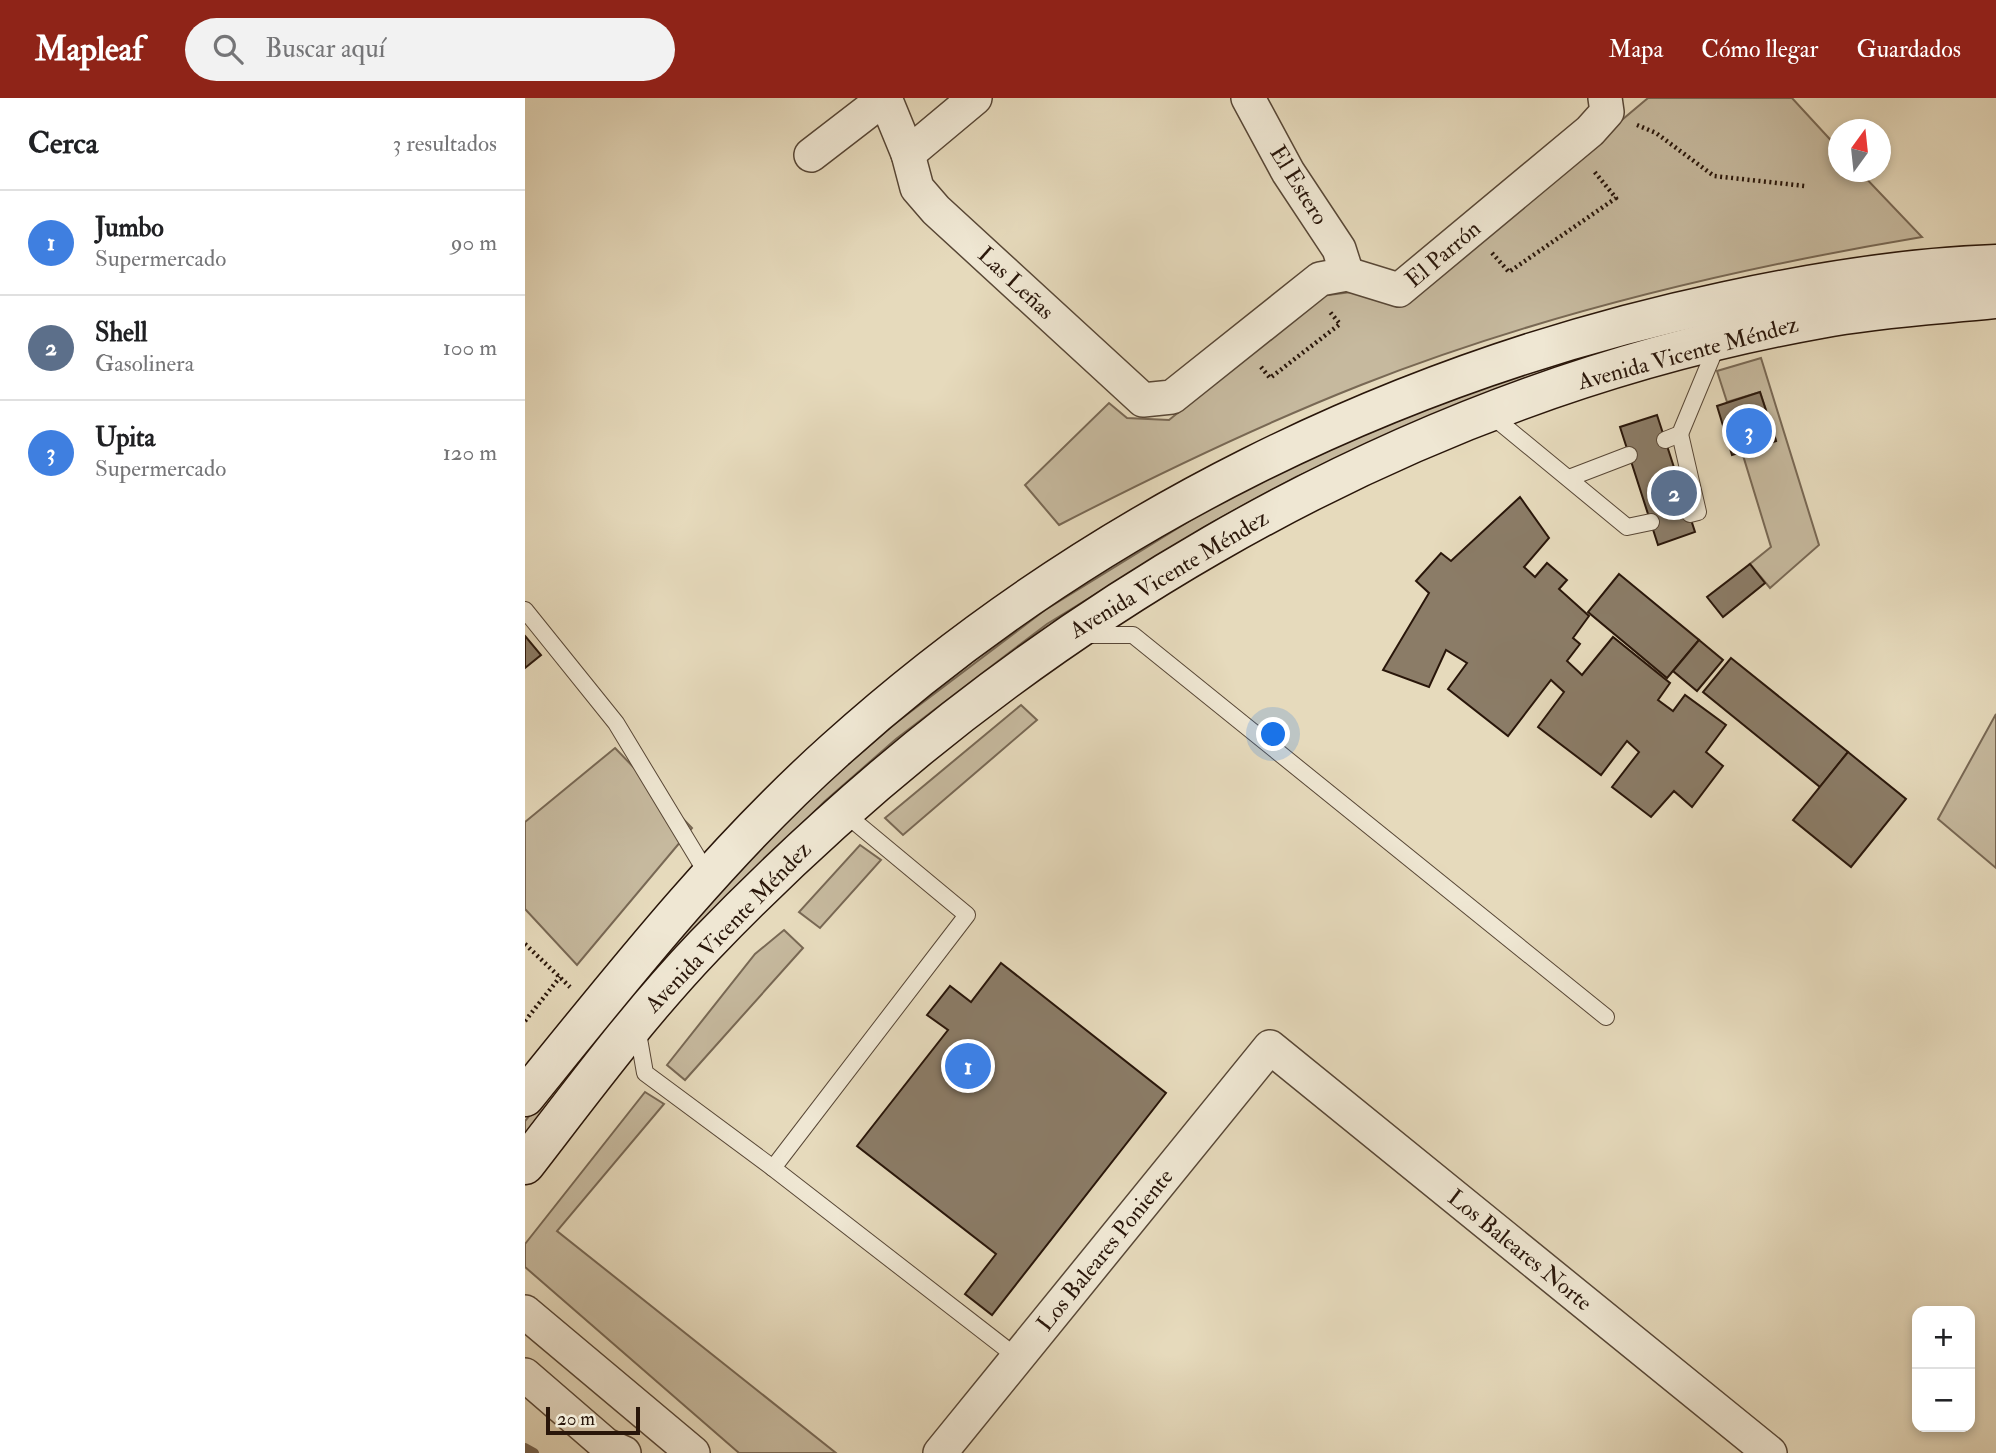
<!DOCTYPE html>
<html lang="es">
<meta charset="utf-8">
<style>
:root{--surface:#fff;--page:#f2f2f2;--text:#202124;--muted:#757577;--line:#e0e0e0;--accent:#8f2418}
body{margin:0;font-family:"IM FELL Double Pica",serif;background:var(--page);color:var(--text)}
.controls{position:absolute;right:21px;bottom:21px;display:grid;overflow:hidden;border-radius:14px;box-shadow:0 4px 10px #0003}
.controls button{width:63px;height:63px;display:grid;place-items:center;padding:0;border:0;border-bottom:2px solid var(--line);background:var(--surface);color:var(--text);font:35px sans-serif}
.compass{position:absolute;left:1303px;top:21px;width:63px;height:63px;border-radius:50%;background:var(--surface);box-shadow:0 4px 10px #0003;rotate:15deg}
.scale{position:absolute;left:21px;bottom:18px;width:94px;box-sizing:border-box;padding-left:7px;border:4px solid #29160a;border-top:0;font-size:19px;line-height:24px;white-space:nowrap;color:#29160a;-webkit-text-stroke:5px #efe7d3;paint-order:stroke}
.you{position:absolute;left:749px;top:637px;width:24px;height:24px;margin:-18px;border:5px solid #fff;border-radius:50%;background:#1a73e8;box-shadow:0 0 0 10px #1a73e833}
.badge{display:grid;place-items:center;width:46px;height:46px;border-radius:50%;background:var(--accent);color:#fff;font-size:23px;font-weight:700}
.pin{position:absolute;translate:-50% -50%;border:4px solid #fff;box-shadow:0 2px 7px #0006}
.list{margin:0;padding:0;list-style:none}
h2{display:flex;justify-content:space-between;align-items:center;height:91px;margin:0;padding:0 28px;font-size:30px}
h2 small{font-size:23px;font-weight:400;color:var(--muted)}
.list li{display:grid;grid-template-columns:46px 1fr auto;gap:21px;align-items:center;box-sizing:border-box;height:105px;padding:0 28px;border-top:2px solid var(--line)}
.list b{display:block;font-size:26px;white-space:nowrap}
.list p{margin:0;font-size:23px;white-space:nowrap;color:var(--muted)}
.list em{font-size:23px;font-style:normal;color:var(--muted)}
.icon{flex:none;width:38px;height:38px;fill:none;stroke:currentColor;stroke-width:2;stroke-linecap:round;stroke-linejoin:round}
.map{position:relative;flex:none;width:1471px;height:1355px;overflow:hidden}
header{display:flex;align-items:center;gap:42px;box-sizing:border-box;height:98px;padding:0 35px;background:var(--accent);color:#fff}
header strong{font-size:33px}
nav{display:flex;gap:38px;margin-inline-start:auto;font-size:24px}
.search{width:490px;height:63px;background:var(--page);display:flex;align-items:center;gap:18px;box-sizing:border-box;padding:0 24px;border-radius:38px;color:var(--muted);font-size:26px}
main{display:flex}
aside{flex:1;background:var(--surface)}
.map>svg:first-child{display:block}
</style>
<header>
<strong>Mapleaf</strong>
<div class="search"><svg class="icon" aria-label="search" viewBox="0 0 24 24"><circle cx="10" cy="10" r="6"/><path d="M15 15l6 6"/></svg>Buscar aquí</div>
<nav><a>Mapa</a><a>Cómo llegar</a><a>Guardados</a></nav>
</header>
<main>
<aside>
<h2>Cerca<small>3 resultados</small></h2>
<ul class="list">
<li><span class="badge" style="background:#3f7fe0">1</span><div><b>Jumbo</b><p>Supermercado</p></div><em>90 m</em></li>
<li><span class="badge" style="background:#5c6f8a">2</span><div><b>Shell</b><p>Gasolinera</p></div><em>100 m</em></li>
<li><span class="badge" style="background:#3f7fe0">3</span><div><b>Upita</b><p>Supermercado</p></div><em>120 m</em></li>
</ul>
</aside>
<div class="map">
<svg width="1471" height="1355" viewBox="0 0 1471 1355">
<rect width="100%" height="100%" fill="#e6dabc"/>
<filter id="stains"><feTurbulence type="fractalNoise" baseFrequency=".00286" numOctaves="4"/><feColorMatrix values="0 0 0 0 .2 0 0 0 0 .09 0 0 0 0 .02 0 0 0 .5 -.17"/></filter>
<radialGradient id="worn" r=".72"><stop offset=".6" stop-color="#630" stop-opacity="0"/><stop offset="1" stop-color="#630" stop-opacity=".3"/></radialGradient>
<g fill="#c6b99e" stroke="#786854" stroke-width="2">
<path d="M 1123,0 L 1267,0 L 1313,50 L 1314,74 L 1335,74 L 1397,139 C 1206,171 1016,216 836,287 C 732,328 633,376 534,427 L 500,387 L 584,305 L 602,320 L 644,322 L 796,198 L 826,194 L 874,209 Z"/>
<polygon points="1231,207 860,342 771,379 688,424 522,526 371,641 299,704 225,778 0,1043 0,1023 158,836 222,764 296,690 368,627 520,512 687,409 771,364 948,288"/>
<polygon points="1236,260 1294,447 1245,490 1225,466 1246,449 1217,354 1251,342 1235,294 1202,304 1192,273"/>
<polygon points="496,607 512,622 378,737 360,720"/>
<polygon points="1471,616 1471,770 1413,721"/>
<polygon points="90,650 167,730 52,867 0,811 0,724"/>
<polygon points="335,747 356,762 295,830 274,814"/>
<polygon points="259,832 278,850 160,982 142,967 230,856"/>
<polygon points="120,994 139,1006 32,1133 311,1355 214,1355 0,1169 0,1146"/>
</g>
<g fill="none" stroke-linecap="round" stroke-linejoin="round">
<polyline stroke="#746350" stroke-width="10" points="0,1350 9,1355"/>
</g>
<g fill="#8b7c67" stroke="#29160a" stroke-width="2">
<polygon points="1235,294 1251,343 1207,357 1192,308"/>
<polygon points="1132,317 1170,434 1133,447 1095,329"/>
<polygon points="995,399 1024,440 999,469 1010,479 1022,465 1042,482 1034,491 1064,518 1048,540 1055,546 1042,563 1057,577 1088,539 1145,585 1133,602 1148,613 1160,597 1201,627 1181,654 1198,668 1167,709 1149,693 1126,719 1087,689 1114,654 1102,643 1076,677 1013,629 1039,594 1026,582 983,638 923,591 942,565 921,552 904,589 858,572 904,495 891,483 916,455 926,463"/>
<polygon points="1225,466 1240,485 1198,519 1182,499"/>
<polygon points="1094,476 1174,542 1142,580 1063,514"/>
<polygon points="0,538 16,557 0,570"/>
<polygon points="1174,542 1198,562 1172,593 1148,573"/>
<polygon points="1206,560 1323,654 1295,689 1178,594"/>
<polygon points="1323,654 1381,701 1326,769 1268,722"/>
<polygon points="476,865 641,995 467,1217 440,1196 471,1156 332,1048 423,932 402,917 425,888 446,904"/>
</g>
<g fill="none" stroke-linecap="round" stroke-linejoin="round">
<defs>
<g id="lane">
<polyline points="966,317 1102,429 1126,424"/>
<polyline points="1155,336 1173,414 1165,416"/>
<polyline points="1140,342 1155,336 1192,247"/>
<polyline points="1044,380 1104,357"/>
<polyline points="0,512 91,625 183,777"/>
<polyline points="561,537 608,537 1081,919"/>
<polyline points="112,929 120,975 248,1070 493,1260"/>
<polyline points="248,1070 442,817 318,714"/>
</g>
<g id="street">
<polyline points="723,0 763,74 814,151 822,176"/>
<polyline points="383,56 450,0"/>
<polyline points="286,57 360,0 383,56 392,90 411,112 618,302 647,299 795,181 822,176 874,192 1065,33 1082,14 1080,0"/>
<polyline points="0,1214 168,1355"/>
<polyline points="0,1277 81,1347 99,1355"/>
<polyline points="415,1355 745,949 1245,1355"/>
</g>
<g id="secondary">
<path d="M 0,999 C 98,878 194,756 310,652 C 562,425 870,273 1201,203 C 1290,184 1380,169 1471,166"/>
<path d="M 0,1067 C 58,992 114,916 179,848 C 479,536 865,298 1295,221 C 1353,210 1413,207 1471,201"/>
</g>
</defs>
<use href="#lane" stroke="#584736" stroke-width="18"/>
<use href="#street" stroke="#584736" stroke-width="36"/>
<use href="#secondary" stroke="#29160a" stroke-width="41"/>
<g stroke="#29160a" stroke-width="4.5" stroke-dasharray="2 3.5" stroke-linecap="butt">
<polyline points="1112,27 1131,35 1189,78 1280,88"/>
<polyline points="967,155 984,174 1091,100 1068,72"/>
<polyline points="736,269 745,280 815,226 805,214"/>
<polyline points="0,846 45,889"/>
<polyline points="0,923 35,879"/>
</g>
<use href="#lane" stroke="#efe7d3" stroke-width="16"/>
<use href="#street" stroke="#efe7d3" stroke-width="33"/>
<use href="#secondary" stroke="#efe7d3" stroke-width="38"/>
</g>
<g text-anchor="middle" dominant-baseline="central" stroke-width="5" stroke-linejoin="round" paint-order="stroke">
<g font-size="23" fill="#29160a" stroke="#efe7d3">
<text transform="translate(774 87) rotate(58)">El Estero</text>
<text transform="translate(918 156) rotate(-40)">El Parrón</text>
<text transform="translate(491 185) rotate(43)">Las Leñas</text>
<text transform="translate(1163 255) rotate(-15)">Avenida Vicente Méndez</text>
<text transform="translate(644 476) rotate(-31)">Avenida Vicente Méndez</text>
<text transform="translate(203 829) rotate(-46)">Avenida Vicente Méndez</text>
<text transform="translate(580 1152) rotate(-51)">Los Baleares Poniente</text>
<text transform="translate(995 1152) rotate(39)">Los Baleares Norte</text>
</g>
</g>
<rect width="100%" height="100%" filter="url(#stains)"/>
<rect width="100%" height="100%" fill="url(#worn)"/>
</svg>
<div class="controls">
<button>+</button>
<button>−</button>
</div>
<svg class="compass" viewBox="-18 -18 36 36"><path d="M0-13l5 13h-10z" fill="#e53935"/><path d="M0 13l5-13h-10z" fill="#757577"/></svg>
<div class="scale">20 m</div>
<div class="you"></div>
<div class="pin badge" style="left:443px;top:968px;background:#3f7fe0">1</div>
<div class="pin badge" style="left:1149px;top:395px;background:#5c6f8a">2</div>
<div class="pin badge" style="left:1224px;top:333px;background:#3f7fe0">3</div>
</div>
</main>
